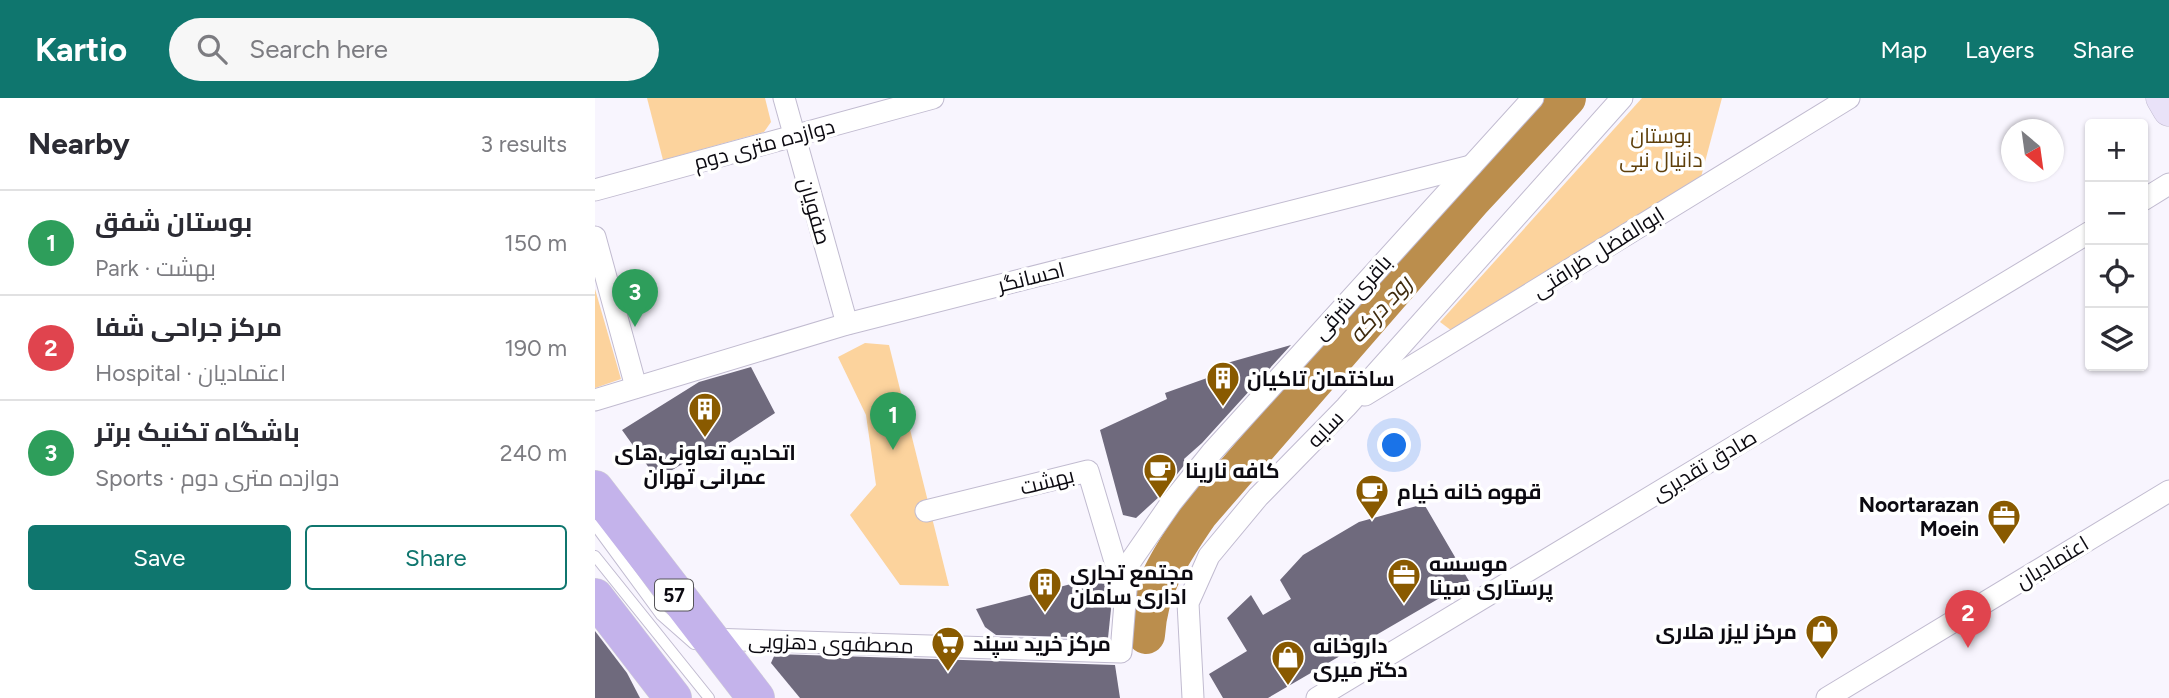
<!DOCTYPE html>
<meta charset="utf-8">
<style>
:root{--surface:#fff;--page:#f7f7f7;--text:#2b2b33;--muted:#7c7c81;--line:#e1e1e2;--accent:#0f766e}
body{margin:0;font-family:Figtree,Cairo,sans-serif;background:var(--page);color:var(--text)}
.controls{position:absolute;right:21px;top:21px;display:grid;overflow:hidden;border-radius:7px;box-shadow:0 2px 5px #0004}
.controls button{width:63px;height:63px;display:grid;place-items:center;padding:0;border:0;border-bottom:2px solid var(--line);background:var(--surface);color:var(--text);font:35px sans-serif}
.compass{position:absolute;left:1406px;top:21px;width:63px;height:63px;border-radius:50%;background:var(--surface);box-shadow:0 2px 5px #0004;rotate:151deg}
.you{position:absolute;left:800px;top:348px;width:24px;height:24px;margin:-18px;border:5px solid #fff;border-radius:50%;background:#1a73e8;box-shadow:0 0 0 10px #1a73e833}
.badge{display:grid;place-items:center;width:46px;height:46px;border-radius:50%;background:var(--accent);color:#fff;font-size:23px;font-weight:700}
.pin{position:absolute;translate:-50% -58px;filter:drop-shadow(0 2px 4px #0008)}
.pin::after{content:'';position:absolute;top:37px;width:24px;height:21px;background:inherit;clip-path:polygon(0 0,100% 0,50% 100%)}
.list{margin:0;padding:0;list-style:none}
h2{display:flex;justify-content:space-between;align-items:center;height:91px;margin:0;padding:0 28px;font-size:30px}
h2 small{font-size:23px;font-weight:400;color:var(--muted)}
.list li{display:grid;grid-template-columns:46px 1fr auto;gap:21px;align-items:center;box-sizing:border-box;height:105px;padding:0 28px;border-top:2px solid var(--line)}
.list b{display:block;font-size:26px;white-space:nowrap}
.list p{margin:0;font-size:23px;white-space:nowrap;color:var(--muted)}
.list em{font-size:23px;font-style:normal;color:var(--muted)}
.actions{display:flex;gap:14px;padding:21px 28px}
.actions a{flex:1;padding:16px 0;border:2px solid var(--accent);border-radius:7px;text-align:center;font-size:24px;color:var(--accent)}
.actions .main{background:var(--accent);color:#fff}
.icon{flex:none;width:38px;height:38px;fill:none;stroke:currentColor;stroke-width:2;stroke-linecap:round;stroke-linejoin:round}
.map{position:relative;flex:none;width:1574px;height:600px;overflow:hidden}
header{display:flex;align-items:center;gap:42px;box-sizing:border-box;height:98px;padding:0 35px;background:var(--accent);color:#fff}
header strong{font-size:33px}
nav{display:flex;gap:38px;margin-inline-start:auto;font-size:24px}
.search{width:490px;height:63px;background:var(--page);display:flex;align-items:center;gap:18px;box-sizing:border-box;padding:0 24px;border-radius:38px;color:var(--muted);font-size:26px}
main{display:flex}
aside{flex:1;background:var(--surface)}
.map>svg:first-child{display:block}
</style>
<header>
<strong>Kartio</strong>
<div class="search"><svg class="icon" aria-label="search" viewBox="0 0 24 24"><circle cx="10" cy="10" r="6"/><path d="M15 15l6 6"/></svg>Search here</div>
<nav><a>Map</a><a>Layers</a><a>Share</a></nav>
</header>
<main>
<aside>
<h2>Nearby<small>3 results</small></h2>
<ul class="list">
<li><span class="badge" style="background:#2e9e5b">1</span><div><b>بوستان شفق</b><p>Park · بهشت</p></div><em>150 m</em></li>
<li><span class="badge" style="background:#e0444e">2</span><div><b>مرکز جراحی شفا</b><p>Hospital · اعتمادیان</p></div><em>190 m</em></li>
<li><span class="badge" style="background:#2e9e5b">3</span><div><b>باشگاه تکنیک برتر</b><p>Sports · دوازده متری دوم</p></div><em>240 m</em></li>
</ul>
<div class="actions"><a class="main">Save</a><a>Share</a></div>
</aside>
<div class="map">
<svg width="1574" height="600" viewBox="0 0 1574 600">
<rect width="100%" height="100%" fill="#f8f5fe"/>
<g fill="#fcd39d">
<polygon points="52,0 170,0 176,24 169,34 68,62"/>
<polygon points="1047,0 1127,0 1106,79 857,233 845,224"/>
<polygon points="0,191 26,281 0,290"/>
<polygon points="270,245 294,247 354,488 305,487 255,417 281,387 271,317 243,259"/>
</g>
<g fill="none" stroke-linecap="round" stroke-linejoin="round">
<path stroke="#bb8e4d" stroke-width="38" d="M 551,537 C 554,488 577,456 604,416 L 877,102 L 972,0"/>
</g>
<g fill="#6f6a7d">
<polygon points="696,247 607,345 589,361 590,366 565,398 541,420 528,417 505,332 572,301 570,295 626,275 625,267"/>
<polygon points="156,269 180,315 99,368 94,362 62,381 27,332 104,284"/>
<polygon points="829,406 874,483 673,600 628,600 614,576 652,553 632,520 656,497 668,517 696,501 685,482 708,457 764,424"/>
<polygon points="510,477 516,511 513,540 401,537 390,529 381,511"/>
<polygon points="0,533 32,575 45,600 0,600"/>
<polygon points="180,556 520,567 525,600 205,600 176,565"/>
</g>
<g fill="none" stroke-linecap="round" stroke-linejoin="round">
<defs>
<g id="service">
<polyline points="0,427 66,517 99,546"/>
<polyline points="0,458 114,600"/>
</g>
<g id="minor">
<polyline points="189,0 252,226"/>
<polyline points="0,92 338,0"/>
<polyline points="1548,102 1574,86"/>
<polyline points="0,139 41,289"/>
<polyline points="770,297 1254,0"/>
<polyline points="0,302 252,226 876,68"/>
<polyline points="331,413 493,373 527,487"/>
<polyline points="114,541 526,554 533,467 576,405 617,354 938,0"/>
<polyline points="598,600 593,505 614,458 663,399 751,309 1027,0"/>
<polyline points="722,600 1495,134"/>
<polyline points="1232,600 1574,393"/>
</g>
<polyline id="secondary" points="1567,0 1574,12"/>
<g id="trunk">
<polyline points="0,391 161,600"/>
<polyline points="0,499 78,600"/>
</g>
</defs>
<use href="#service" stroke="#c1bbd0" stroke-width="12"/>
<use href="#minor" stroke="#c1bbd0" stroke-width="23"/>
<use href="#secondary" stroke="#c1bbd0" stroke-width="33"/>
<use href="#trunk" stroke="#d3d3d4" stroke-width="38"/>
<use href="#service" stroke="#fff" stroke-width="10"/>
<use href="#minor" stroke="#fff" stroke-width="21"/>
<use href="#secondary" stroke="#e9e2f8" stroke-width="32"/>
<use href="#trunk" stroke="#c4b3eb" stroke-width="37"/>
</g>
<defs>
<symbol id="building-pin" viewBox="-11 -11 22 30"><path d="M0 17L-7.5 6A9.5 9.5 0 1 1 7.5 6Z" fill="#895a00" stroke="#fff"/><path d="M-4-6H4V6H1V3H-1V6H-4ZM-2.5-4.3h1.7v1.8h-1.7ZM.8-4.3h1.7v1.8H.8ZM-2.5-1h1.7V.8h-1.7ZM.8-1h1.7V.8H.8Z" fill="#fff"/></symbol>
<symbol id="cafe-pin" viewBox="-11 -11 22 30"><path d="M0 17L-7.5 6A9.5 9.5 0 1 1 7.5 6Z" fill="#895a00" stroke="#fff"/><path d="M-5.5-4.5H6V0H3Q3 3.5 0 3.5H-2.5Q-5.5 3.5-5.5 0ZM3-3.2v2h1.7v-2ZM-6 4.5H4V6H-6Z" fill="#fff"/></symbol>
<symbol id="office-pin" viewBox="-11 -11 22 30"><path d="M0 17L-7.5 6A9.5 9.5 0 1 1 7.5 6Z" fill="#895a00" stroke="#fff"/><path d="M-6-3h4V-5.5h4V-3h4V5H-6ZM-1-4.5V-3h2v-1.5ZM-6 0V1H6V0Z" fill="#fff"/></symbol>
<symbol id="shop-pin" viewBox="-11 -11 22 30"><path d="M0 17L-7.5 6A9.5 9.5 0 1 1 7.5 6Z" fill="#895a00" stroke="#fff"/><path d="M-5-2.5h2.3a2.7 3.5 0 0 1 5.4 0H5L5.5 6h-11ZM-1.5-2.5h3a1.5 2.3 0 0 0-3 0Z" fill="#fff"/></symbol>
<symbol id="supermarket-pin" viewBox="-11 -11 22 30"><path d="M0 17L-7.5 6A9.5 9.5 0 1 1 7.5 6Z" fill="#895a00" stroke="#fff"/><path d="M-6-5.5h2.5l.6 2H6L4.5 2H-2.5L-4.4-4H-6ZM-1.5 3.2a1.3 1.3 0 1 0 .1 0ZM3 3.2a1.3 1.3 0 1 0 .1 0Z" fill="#fff"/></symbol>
</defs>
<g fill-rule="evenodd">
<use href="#building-pin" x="609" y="261" width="38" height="52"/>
<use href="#building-pin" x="91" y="292" width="38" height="52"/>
<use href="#cafe-pin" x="546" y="353" width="38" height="52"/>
<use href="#cafe-pin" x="758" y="374" width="38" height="52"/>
<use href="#office-pin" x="1390" y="399" width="38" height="52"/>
<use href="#office-pin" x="790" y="458" width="38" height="52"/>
<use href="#building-pin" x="431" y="467" width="38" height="52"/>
<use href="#shop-pin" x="1208" y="514" width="38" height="52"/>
<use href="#supermarket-pin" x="334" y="526" width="38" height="52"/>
<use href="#shop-pin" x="674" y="540" width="38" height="52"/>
</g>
<g text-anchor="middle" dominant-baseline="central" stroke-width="7" stroke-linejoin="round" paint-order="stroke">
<rect fill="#fff" stroke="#555458" stroke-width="2" x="60" y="481.5" width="38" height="31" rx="5"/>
<g font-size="19" font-weight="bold" fill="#0c0a11">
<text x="79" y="497">57</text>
</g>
<g font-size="21" fill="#5d3e09" stroke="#fff">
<text x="1066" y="37">بوستان<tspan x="1066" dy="24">دانیال نبی</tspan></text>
</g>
<g font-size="21" fill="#0c0a11" stroke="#fff">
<text transform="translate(169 46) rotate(-15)">دوازده متری دوم</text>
<text transform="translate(220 113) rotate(74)">صفویان</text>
<text transform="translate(1003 154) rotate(-32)">ابوالفضل ظرافتی</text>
<text transform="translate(436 179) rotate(-14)">احسانگر</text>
<text transform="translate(757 199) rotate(-48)">باقری شرقی</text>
<text transform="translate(730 331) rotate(-46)">سایه</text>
<text transform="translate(1109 367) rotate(-31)">صادق تقدیری</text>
<text transform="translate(452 383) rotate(-14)">بهشت</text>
<text transform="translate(1457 464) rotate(-31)">اعتمادیان</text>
<text transform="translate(236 545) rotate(2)">مصطفوی دهزویی</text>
</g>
<g font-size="21" font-weight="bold" fill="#0c0a11" stroke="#fff" text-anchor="start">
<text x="652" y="280">ساختمان تاکیان</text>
<text x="110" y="354" text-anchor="middle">اتحادیه تعاونی‌های<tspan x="110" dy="24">عمرانی تهران</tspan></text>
<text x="590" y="372">کافه نارینا</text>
<text x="802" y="393">قهوه خانه خیام</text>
<text x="1384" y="406" text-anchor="end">Noortarazan<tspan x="1384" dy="24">Moein</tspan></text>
<text x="834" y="465">موسسه<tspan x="834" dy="24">پرستاری سینا</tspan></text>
<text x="475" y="474">مجتمع تجاری<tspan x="475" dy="24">اداری سامان</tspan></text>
<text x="1202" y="533" text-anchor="end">مرکز لیزر هلاری</text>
<text x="378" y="545">مرکز خرید سپند</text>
<text x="718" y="547">داروخانه<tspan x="718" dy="24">دکتر میری</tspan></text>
</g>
<g font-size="23" font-style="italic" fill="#3f2b0e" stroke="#fff">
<text transform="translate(785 211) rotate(-48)">رود درکه</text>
</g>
</g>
</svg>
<div class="controls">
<button>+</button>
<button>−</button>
<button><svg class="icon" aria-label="locate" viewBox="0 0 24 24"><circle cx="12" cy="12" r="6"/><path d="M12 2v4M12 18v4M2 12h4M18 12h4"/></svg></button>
<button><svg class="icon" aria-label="layers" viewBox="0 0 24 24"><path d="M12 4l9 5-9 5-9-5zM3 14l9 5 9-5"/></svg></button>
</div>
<svg class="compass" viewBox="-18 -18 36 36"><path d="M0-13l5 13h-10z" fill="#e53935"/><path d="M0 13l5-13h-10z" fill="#7c7c81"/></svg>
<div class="you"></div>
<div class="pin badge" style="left:298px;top:352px;background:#2e9e5b">1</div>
<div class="pin badge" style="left:1373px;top:550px;background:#e0444e">2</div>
<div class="pin badge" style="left:40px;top:229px;background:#2e9e5b">3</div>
</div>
</main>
